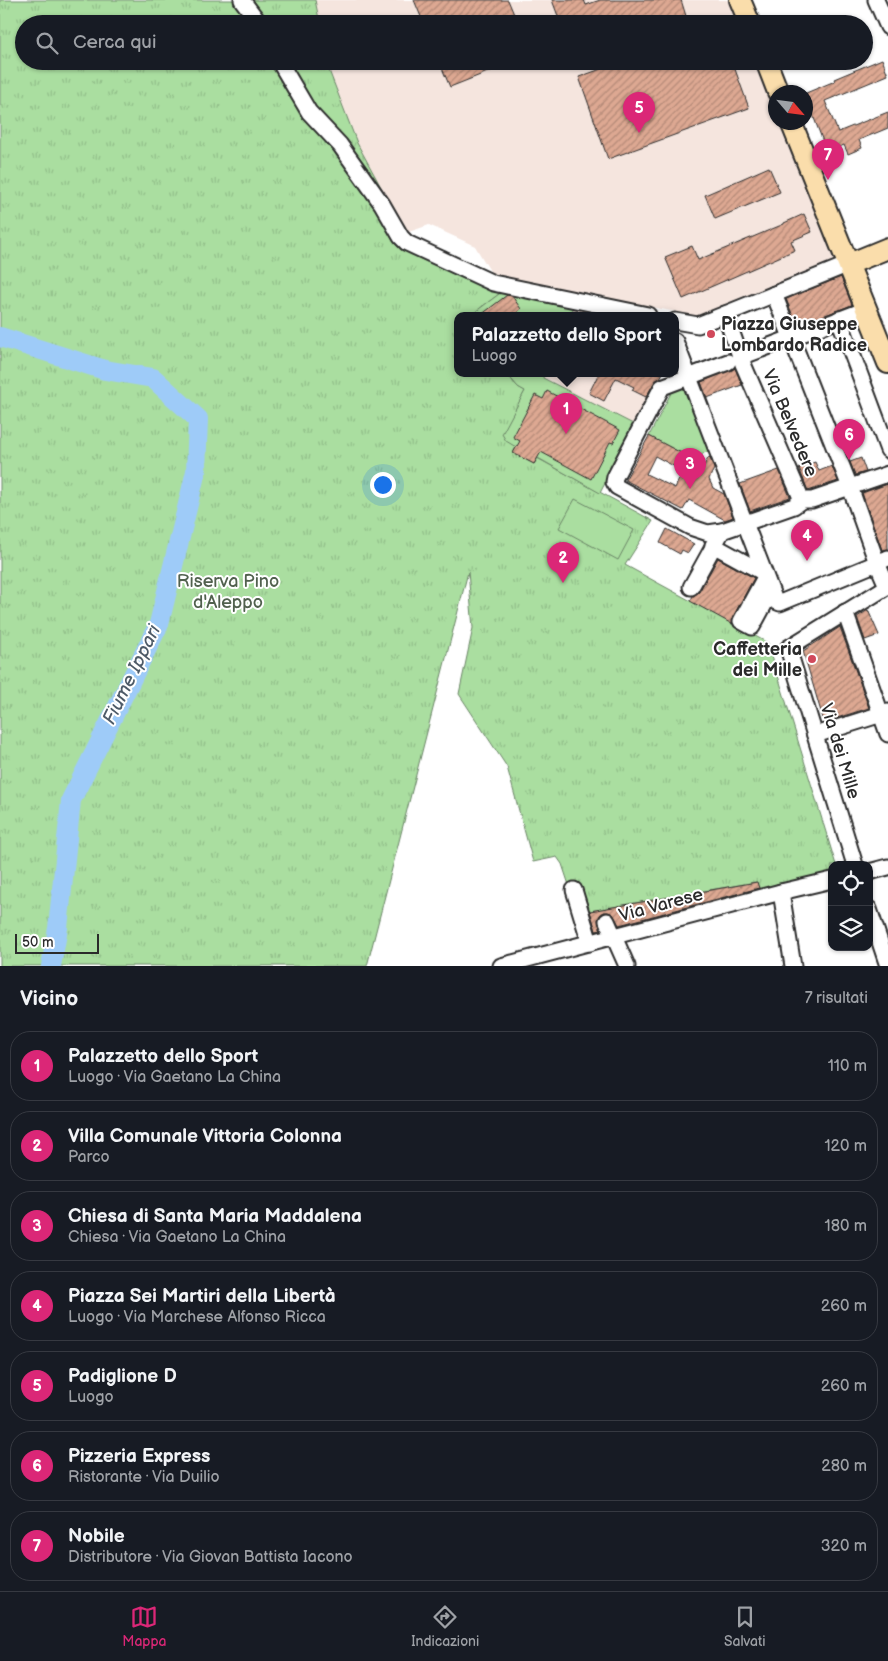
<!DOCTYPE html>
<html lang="it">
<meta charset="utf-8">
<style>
:root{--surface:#171b24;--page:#242831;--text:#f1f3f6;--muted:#9ea1a6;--line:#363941;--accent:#db2777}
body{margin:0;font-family:"Balsamiq Sans",sans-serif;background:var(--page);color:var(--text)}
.controls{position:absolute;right:15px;bottom:15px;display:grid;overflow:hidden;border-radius:10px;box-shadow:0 1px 4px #0004}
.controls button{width:45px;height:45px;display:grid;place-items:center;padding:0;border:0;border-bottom:1px solid var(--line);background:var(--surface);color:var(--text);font:25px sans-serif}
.compass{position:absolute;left:768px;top:85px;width:45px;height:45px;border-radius:50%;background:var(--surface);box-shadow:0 1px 4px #0004;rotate:118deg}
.scale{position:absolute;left:15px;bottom:12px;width:84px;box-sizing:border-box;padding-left:5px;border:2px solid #2b2b2b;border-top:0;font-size:14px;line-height:18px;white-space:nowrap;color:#2b2b2b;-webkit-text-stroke:4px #fff;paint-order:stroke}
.you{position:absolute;left:382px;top:484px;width:18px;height:18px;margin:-12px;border:4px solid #fff;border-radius:50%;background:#1a73e8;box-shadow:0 0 0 8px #1a73e833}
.badge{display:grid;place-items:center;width:32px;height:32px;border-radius:50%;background:var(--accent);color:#fff;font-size:16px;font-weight:700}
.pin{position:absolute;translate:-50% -41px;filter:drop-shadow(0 1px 2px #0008)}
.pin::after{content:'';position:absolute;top:26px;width:18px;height:15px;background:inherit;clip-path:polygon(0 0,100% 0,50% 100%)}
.popup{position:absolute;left:454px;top:312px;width:225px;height:65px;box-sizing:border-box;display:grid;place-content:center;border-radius:10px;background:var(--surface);filter:drop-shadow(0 1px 4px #0005);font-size:16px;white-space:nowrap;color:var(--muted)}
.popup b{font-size:19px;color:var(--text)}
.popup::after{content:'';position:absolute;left:50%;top:100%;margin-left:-10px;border:10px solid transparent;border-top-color:var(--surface)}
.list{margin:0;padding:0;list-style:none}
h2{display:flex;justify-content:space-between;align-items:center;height:65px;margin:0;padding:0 20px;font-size:21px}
h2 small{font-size:16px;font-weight:400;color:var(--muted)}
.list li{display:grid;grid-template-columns:32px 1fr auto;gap:15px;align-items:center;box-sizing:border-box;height:70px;margin:0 10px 10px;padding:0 10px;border:1px solid var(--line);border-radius:20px}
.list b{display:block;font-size:19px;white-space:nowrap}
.list p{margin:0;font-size:16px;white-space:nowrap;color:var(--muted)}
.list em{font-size:16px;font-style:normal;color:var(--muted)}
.icon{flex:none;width:28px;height:28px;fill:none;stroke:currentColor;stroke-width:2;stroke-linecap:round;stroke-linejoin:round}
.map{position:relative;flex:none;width:888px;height:966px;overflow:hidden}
.search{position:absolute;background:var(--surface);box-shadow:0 1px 4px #0004;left:15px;right:15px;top:15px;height:55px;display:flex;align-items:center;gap:12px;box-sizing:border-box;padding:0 18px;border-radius:28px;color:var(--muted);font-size:19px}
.sheet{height:625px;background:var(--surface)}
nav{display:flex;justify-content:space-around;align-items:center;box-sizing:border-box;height:70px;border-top:1px solid var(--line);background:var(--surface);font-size:14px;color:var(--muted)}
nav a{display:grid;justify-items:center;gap:2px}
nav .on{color:var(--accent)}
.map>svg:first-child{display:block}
</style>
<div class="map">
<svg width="888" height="966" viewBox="0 0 888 966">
<defs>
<pattern id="park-tufts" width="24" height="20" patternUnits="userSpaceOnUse" patternTransform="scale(1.25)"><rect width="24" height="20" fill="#aadea0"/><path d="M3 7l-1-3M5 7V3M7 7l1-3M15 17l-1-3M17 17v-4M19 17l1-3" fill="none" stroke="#92bf8a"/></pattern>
<pattern id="building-hatch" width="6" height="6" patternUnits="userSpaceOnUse" patternTransform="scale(1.25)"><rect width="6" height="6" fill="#dda892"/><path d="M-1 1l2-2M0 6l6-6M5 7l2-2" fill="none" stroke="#b38977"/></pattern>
</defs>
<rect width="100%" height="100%" fill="#fff"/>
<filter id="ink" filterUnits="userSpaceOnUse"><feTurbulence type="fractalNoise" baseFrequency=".02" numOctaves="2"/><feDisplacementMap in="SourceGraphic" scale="10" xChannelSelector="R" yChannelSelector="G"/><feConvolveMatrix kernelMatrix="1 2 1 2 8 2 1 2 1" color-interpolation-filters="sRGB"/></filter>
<g filter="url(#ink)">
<g fill="#f5e5de">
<polygon points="315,0 733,0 742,24 320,24"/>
<polygon points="327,61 757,61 775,106 776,122 782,123 840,258 697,316 493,276 475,246 429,225 406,233 357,143 330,73"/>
<polygon points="574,307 616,315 570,315"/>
<polygon points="544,373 663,373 635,425 542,377"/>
</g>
<polygon fill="url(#park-tufts)" stroke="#6a8466" points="0,0 315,0 320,24 24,24 24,61 327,61 330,73 357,143 406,233 400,248 481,284 503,291 471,315 457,315 457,373 506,373 518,387 525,391 503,434 537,458 653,521 625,565 768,643 836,865 832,865 832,873 760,892 756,882 584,912 576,882 569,885 562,864 557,857 533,862 507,767 459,694 473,628 468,572 367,966 0,966"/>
<g fill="#aadea0" stroke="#6a8466">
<polygon points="503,291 574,307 570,315 471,315"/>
<polygon points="506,373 544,373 543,378 635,425 600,493 538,458 534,464 513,453 516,447 506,441 502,434 525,391 518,387"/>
<polygon points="686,386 711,451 703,453 698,462 649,436 672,391"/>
<polygon points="575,499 634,530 618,560 559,528"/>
</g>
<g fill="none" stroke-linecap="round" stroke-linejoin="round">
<polyline stroke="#9ecbf8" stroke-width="20" points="0,337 105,370 153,378 198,419 196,471 159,624 71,800 58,928 51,966"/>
</g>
<g fill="url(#building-hatch)" stroke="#2b2b2b" fill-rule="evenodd">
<polygon points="414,0 508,0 518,24 424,24"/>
<polygon points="552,0 584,0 586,5 600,0 681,0 686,16 664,24 561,24"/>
<polygon points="882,59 888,75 825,101 838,132 888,112 888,128 859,140 862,148 848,154 844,145 827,152 806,97 806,93 835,81 834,79"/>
<polygon points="439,61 513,61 513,62 450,87"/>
<polygon points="623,61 732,61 749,108 608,159 579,77"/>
<polygon points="769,167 780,192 715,219 705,195"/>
<polygon points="804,214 812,232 791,241 795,250 683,299 665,257 692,246 698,260 784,224 784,223"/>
<polygon points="841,277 852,305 797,326 786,299"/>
<polygon points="507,295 512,296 521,309 514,315 481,315"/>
<polygon points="735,368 742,385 707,398 701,382"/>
<polygon points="599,373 663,373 660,378 654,383 646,397 632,390 634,387 616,378 604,401 589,393"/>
<polygon points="547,391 620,430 613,443 610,442 591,479 541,452 534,464 513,453 520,441 513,437 535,395 543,399"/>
<path d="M 649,436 L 704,465 L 709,457 L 710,458 L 714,469 L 709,479 L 713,488 L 724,494 L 733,517 L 725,520 L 689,500 L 683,510 L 625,480 ZM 655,456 L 683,471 L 675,488 L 646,474 Z"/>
<polygon points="861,458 866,472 855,475 850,462"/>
<polygon points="815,462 819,471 832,466 838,481 808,491 799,468"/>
<polygon points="779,470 790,497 750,511 740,484"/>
<polygon points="888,484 888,549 882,550 862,493"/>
<polygon points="667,529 694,544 688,553 682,550 680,554 660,543"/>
<polygon points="718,558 754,578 733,617 732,624 690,601 693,596 699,592"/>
<polygon points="868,610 879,635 865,640 857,617"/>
<polygon points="840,627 869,708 824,722 803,651"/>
<polygon points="757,882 759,888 619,925 613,914 608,912 604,912 600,915 598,920 601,930 596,931 590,911"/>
</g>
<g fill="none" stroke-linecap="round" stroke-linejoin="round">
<defs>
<g id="minor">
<polyline points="242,0 260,24"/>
<polyline points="876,0 888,27"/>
<polyline points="279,61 309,112 340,145 382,204 401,237 407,243 493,283 648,315"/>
<polyline points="774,294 850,487 877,563 888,558"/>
<polyline points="725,314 743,364 802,500"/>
<polyline points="839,319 888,450"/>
<polyline points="675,321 698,325 849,264"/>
<polyline points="675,341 775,601 780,603 877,563 887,586"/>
<polyline points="741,357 867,309"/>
<polyline points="728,362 662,387 615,477 614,482 617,487 690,527 708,533 722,531 794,506 802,500 812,500 888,474"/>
<polyline points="713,545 764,573"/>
<polyline points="765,577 741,621 752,627 771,592"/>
<polyline points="691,587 722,531"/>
<polyline points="845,612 888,734"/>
<polyline points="815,735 888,712"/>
<polyline points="855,865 788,648 888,586"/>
<polyline points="869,872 888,867"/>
<polyline points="574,890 590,943"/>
<polyline points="781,892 793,966"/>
<polyline points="869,909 888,966"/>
<polyline points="607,921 627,966"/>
<polyline points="501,966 781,892 832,880"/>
</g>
<g id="major">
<polyline points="740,0 750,24"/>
<polyline points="766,61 778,92"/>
<polyline points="791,122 888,363"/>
<polyline points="849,264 888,248"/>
</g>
</defs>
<use href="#minor" stroke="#2b2b2b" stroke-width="19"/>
<use href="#major" stroke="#2b2b2b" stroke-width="24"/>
<use href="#minor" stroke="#fff" stroke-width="15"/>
<use href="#major" stroke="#faddab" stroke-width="20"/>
</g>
</g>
<g fill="#d1495b" stroke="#fff" stroke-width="2">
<circle cx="711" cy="334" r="5"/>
<circle cx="812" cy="659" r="5"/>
</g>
<g text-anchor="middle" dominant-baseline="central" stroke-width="4" stroke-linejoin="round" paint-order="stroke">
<g font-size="18" font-weight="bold" fill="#2b2b2b" stroke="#fff" text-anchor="start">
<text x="721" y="324">Piazza Giuseppe<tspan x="721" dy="21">Lombardo Radice</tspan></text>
<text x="802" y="649" text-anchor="end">Caffetteria<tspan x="802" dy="21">dei Mille</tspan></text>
</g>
<g font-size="18" fill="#2b2b2b" stroke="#fff">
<text transform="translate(790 423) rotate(67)">Via Belvedere</text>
<text transform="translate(840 751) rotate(73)">Via dei Mille</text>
<text transform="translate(661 905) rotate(-15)">Via Varese</text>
</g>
<g font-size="18" fill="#51614e" stroke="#fff">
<text x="228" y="581">Riserva Pino<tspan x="228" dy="21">d'Aleppo</tspan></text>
</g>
<g font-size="19" font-style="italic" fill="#4e5b68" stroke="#fff">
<text transform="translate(132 675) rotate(-64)">Fiume Ippari</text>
</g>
</g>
</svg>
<div class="controls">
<button><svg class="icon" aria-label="locate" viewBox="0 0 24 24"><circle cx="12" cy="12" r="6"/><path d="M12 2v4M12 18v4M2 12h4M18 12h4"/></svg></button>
<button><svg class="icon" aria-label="layers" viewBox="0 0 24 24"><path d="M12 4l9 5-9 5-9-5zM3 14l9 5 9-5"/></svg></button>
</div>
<svg class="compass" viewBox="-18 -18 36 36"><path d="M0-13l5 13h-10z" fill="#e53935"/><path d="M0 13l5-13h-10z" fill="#9ea1a6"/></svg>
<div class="scale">50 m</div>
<div class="you"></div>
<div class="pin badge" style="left:566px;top:434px">1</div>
<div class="popup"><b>Palazzetto dello Sport</b>Luogo</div>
<div class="pin badge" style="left:563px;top:583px">2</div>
<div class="pin badge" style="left:690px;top:489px">3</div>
<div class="pin badge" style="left:807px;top:561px">4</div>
<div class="pin badge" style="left:639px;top:133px">5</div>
<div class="pin badge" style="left:849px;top:460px">6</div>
<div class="pin badge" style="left:828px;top:180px">7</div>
<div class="search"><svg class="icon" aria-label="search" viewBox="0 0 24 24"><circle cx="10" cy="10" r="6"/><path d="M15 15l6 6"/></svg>Cerca qui</div>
</div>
<section class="sheet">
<h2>Vicino<small>7 risultati</small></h2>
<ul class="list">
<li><span class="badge">1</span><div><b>Palazzetto dello Sport</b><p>Luogo · Via Gaetano La China</p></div><em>110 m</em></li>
<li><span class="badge">2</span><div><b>Villa Comunale Vittoria Colonna</b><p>Parco</p></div><em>120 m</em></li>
<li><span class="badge">3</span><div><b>Chiesa di Santa Maria Maddalena</b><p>Chiesa · Via Gaetano La China</p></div><em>180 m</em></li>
<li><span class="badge">4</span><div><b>Piazza Sei Martiri della Libertà</b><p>Luogo · Via Marchese Alfonso Ricca</p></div><em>260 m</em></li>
<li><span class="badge">5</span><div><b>Padiglione D</b><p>Luogo</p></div><em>260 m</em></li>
<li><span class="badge">6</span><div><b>Pizzeria Express</b><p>Ristorante · Via Duilio</p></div><em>280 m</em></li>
<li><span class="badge">7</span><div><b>Nobile</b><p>Distributore · Via Giovan Battista Iacono</p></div><em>320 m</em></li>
</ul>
</section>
<nav>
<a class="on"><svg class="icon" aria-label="map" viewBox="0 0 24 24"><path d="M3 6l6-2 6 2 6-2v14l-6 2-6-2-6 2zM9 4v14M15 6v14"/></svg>Mappa</a>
<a><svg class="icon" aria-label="directions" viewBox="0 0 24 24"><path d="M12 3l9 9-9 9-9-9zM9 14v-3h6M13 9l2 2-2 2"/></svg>Indicazioni</a>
<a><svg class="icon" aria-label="saved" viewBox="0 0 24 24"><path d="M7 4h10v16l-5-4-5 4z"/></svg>Salvati</a>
</nav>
